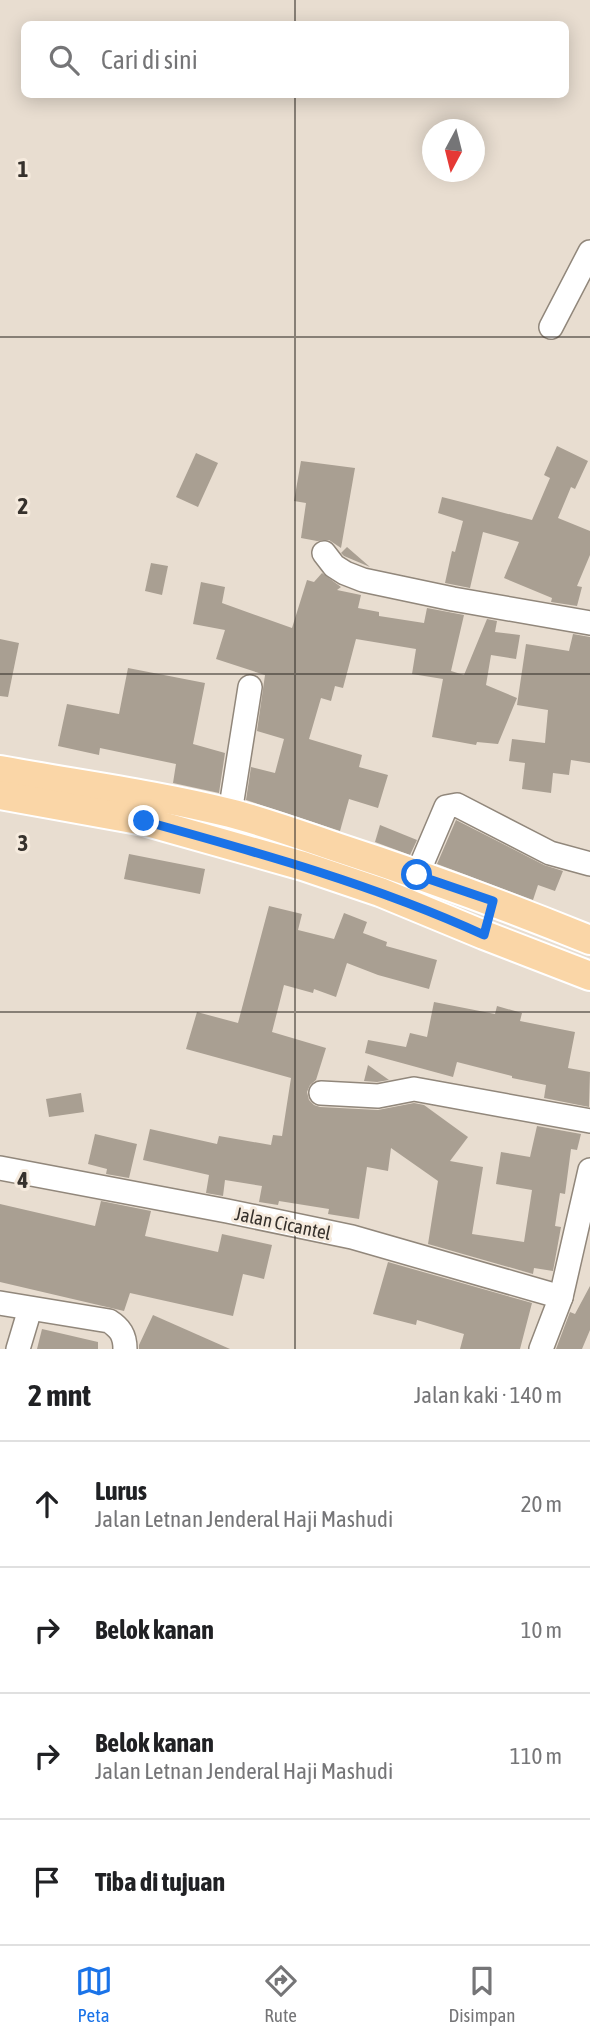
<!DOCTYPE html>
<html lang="id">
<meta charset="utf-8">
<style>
:root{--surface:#fff;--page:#f6f6f6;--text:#202124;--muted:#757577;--line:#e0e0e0;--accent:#1a73e8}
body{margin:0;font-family:"Asap Condensed",sans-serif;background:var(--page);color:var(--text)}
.compass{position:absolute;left:422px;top:119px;width:63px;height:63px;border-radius:50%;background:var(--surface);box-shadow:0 4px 18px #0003;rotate:187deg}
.stop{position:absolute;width:21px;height:21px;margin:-16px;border:5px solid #1a73e8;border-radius:50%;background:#fff}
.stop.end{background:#1a73e8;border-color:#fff;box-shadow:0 2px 7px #0008}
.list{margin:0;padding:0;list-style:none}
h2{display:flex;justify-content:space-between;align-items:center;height:91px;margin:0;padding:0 28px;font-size:30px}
h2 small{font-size:23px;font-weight:400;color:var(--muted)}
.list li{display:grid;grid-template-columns:46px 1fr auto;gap:21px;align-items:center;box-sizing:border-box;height:126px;padding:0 28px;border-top:2px solid var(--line)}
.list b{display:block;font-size:26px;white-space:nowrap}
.list p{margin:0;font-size:23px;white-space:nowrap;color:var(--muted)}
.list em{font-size:23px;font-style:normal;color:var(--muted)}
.icon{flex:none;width:38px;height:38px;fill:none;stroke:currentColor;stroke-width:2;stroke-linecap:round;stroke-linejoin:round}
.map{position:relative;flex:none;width:590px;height:1349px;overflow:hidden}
.search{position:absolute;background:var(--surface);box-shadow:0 4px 18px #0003;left:21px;right:21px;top:21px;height:77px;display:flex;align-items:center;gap:18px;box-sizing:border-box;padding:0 24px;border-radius:10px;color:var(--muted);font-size:26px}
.sheet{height:595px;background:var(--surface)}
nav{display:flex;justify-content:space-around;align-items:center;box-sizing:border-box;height:98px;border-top:2px solid var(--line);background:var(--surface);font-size:19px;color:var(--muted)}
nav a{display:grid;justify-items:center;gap:4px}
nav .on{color:var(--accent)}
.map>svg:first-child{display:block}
</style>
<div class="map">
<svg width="590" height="1349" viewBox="0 0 590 1349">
<rect width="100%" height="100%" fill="#e8ddd0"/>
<g fill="#a99f92">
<polygon points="557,446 588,461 575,489 571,487 558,518 590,531 590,555 577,586 582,587 577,606 551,602 552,598 504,578 519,542 483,532 470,588 445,583 452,551 455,552 463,521 438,513 442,497 532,520 550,478 544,475"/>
<polygon points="196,453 218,463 198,507 176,497"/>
<polygon points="301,461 355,468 341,548 329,540 317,541 301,538 306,503 294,501"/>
<polygon points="347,547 370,567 344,556 341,553"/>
<polygon points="151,563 168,566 162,595 145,591"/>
<polygon points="322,573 341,587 337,590 361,595 358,608 379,612 379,616 424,623 427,608 464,615 451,671 464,675 487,619 497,621 495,632 520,635 516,659 491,655 486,685 517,698 498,744 477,742 476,745 432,737 443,679 412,674 416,649 356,639 343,688 335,686 331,701 321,698 309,739 362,755 359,767 388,775 378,808 349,799 340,831 246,800 251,767 275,773 284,739 257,731 265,675 216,659 225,630 193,624 201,582 225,587 222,603 292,628 307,580 314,582"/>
<polygon points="573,634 590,637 590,763 571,760 569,775 553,773 551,793 522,789 525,763 509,761 512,739 545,743 548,710 517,705 526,644 569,651"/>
<polygon points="0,639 19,643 8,697 0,696"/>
<polygon points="128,668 205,683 193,744 225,753 219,793 173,783 176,764 100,748 99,755 58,746 67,704 119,714"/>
<polygon points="456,820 544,865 563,871 555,891 538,885 533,900 437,864"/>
<polygon points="380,825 417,840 410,855 375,842"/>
<polygon points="129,854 205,869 200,894 124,879"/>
<polygon points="269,906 302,914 298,930 334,939 344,913 367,922 363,933 387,942 386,946 437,960 429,989 378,975 347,963 336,997 314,989 313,993 284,985 272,1032 326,1048 316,1080 310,1085 307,1092 309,1100 314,1105 320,1107 378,1110 414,1103 424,1105 468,1137 450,1161 483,1167 472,1234 524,1242 532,1190 496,1184 501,1152 530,1157 537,1126 581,1134 577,1150 571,1149 565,1194 560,1193 555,1226 561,1227 553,1271 534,1268 533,1274 428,1244 438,1181 391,1148 388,1171 367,1167 359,1219 328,1214 329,1209 279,1201 278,1205 259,1202 262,1186 225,1180 223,1196 206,1193 209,1175 143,1160 150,1129 217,1144 219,1136 271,1145 273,1135 282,1136 291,1078 186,1049 197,1012 238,1023"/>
<polygon points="434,1002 495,1014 497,1006 522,1013 520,1021 575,1032 568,1068 590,1072 589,1107 544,1098 546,1085 512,1078 512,1076 457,1062 453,1077 365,1053 368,1040 406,1047 410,1033 427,1037"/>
<polygon points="368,1065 389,1080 377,1082 364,1081"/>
<polygon points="81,1093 84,1112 49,1117 46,1099"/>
<polygon points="95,1134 137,1144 129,1178 106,1174 107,1169 88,1164"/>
<polygon points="101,1201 151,1211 145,1236 218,1252 222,1234 272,1245 264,1279 243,1274 233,1316 130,1293 124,1311 0,1282 0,1204 95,1226"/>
<polygon points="388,1262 532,1303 520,1349 460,1349 464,1334 417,1320 416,1325 373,1314"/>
<polygon points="590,1286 590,1330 582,1349 556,1349 570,1312 575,1314"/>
<polygon points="153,1315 230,1349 139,1349 139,1345"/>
<polygon points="42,1329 98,1342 98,1349 37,1349"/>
</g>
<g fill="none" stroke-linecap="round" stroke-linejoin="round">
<defs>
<g id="minor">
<polyline points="551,327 590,252"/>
<polyline points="324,553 334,566 345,573 363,580 453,599 590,623"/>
<polyline points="230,813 250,687"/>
<polyline points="417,875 446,807 457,805 550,853 590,864"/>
<polyline points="321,1093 378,1096 414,1089 590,1121"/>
<polyline points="0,1168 227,1211 352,1237 561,1297"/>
<path d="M 0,1303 L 109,1321 C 120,1328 125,1335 125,1349"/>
<polyline points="18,1349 30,1309"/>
<polyline points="541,1349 561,1297 590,1170"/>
</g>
<g id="major">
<path d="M 0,770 C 76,784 154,794 230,813 C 265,822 301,835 336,847 C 422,875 506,906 590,940"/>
<polyline points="0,795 144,821 303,866 380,892 484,935 590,976"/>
</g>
</defs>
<use href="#minor" stroke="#91877b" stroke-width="26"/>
<use href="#major" stroke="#fff" stroke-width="32"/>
<use href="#minor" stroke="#fff" stroke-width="23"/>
<use href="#major" stroke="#fad6a7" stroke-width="28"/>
</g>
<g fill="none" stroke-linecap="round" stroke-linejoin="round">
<path stroke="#1a73e8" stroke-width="9" d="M 144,821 C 260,853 375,885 484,935 L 493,901 L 417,875"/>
</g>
<path fill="none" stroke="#36312c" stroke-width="2" stroke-opacity="0.55" d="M 295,0 L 295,24M 295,94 L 295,1349M 0,337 L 590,337M 0,674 L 590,674M 0,1012 L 590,1012"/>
<g text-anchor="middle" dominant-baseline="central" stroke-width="6" stroke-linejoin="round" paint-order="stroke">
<g font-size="19" fill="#36312c" stroke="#f5eadd">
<text transform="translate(283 1223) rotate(12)">Jalan Cicantel</text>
</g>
</g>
<g font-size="23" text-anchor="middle" font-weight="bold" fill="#36312c" stroke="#f5eadd" stroke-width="6" stroke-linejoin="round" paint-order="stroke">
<text x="23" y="177">1</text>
<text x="23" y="514">2</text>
<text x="23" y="851">3</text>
<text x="23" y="1188">4</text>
</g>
</svg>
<svg class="compass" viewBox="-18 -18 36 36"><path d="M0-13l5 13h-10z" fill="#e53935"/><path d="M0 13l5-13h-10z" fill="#757577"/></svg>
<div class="stop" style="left:417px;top:875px"></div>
<div class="stop end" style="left:144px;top:821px"></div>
<div class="search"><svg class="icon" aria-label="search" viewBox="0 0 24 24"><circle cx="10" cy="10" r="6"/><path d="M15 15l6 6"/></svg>Cari di sini</div>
</div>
<section class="sheet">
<h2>2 mnt<small>Jalan kaki · 140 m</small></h2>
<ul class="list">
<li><svg class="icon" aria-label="ahead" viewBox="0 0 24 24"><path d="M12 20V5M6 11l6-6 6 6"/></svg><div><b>Lurus</b><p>Jalan Letnan Jenderal Haji Mashudi</p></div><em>20 m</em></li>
<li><svg class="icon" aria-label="right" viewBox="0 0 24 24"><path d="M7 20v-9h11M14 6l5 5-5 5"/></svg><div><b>Belok kanan</b></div><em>10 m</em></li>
<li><svg class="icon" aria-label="right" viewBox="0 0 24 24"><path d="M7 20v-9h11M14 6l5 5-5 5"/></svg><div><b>Belok kanan</b><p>Jalan Letnan Jenderal Haji Mashudi</p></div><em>110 m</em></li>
<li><svg class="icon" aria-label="arrive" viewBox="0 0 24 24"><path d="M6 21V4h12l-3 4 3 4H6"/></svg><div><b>Tiba di tujuan</b></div></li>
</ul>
</section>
<nav>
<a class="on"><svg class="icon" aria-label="map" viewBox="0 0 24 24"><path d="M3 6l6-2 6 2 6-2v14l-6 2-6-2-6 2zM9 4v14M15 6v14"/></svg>Peta</a>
<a><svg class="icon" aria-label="directions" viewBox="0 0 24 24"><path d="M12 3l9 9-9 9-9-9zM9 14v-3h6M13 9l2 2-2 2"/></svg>Rute</a>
<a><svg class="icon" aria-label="saved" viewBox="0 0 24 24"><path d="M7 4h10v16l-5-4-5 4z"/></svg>Disimpan</a>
</nav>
